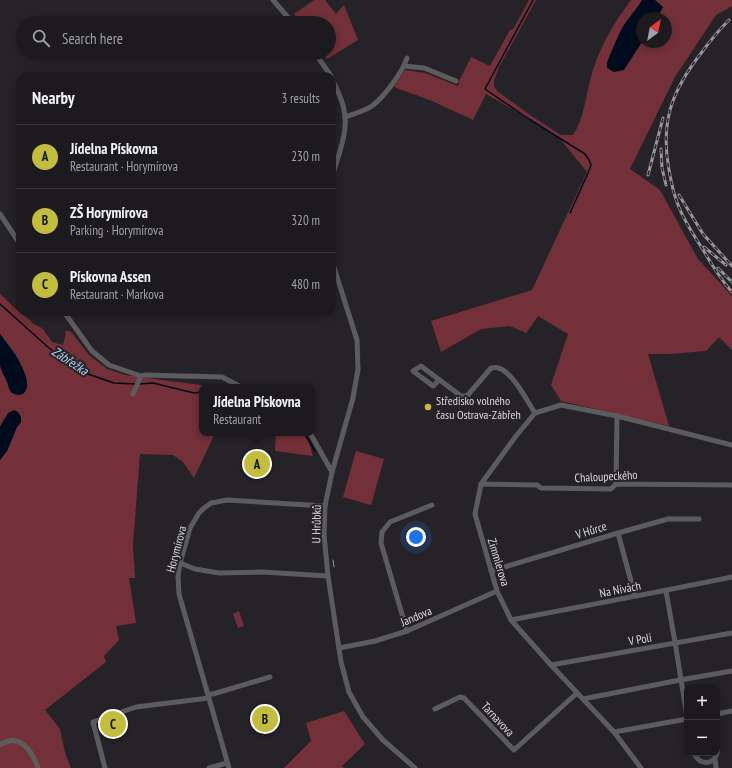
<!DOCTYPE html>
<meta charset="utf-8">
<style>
:root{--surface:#1c1a1e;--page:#29272b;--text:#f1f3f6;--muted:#a0a1a4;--line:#3a383c;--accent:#c3bd3e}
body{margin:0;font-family:"PT Sans Narrow",sans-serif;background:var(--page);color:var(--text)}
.controls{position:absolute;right:12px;bottom:12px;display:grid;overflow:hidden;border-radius:8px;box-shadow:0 2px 10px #0003}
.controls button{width:36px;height:36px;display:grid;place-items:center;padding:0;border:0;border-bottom:1px solid var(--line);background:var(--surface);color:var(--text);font:20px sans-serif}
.compass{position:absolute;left:636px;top:12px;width:36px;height:36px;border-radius:50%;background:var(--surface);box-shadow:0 2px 10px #0003;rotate:32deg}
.you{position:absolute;left:416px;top:537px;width:14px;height:14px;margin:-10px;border:3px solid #fff;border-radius:50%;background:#1a73e8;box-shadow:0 0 0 6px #1a73e833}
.badge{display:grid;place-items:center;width:26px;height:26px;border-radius:50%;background:var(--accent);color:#111;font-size:13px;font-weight:700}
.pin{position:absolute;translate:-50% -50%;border:2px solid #fff;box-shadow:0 1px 4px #0006}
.popup{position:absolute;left:199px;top:384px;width:116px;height:52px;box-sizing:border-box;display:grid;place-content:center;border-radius:8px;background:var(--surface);filter:drop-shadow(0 1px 3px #0005);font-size:13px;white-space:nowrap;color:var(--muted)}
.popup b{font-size:15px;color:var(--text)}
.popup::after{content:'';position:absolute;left:50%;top:100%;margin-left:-8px;border:8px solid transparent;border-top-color:var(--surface)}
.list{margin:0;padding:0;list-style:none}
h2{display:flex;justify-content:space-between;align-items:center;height:52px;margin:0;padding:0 16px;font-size:17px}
h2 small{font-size:13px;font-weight:400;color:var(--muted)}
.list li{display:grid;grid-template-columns:26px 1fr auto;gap:12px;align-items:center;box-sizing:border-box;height:64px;padding:0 16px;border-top:1px solid var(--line)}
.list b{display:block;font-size:15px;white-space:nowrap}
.list p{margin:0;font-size:13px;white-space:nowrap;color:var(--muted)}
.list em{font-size:13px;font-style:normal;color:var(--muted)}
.icon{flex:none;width:22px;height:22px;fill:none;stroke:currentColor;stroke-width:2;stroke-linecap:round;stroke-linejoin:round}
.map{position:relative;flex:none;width:732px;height:768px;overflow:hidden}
.search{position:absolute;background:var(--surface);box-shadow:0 2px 10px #0003;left:16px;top:16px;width:320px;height:44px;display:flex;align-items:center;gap:10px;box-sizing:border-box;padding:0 14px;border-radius:22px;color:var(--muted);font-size:15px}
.panel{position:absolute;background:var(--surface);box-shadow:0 2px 10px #0003;left:16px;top:72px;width:320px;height:244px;border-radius:12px}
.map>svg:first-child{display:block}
</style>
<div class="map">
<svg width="732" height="768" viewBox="0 0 732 768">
<rect width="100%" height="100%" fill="#262328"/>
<g fill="#733038" fill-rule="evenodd">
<polygon points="314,0 325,0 336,14 344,5 358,40 327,59 323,53 329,53 329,23 300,23 294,14"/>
<path d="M 529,0 L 536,0 L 499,67 L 494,80 L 494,86 L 497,91 L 533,117 L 561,135 L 573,135 C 585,117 586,93 592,73 C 600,46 614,23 631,0 L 732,0 L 732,6 L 716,15 L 675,77 L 630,169 L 660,190 L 698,259 L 732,296 L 732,350 L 719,337 L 706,351 L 669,354 L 648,354 L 669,426 L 561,401 L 551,385 L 568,334 L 538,316 L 526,333 L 510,326 L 481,329 L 441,352 L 431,321 L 532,290 L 587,172 L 561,140 L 511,108 L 486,94 L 473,120 L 432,101 L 394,87 L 405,70 L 425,73 L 458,86 L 460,79 L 471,57 L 490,66 L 510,30 L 513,29 L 515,26 ZM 642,18 L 666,18 L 666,42 L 642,42 Z"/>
<polygon points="0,294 16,309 30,320 33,324 42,328 52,342 63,345 65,337 66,330 71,332 89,355 107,369 125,375 215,387 202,387 202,433 215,433 194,478 183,462 173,455 140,454 133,545 135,578 129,578 136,623 116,626 119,640 104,656 106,662 45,710 60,729 65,753 71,768 0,768 0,460 7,451 17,427 21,422 4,419 0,427 0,366 5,377 20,362 16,355 0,334"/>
<polygon points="276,433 306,433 313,456 275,451"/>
<polygon points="356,451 384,459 371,505 343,497"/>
<polygon points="239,611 244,626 238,628 233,614"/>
<polygon points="344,711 365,744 342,766 344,768 284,768 311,741 306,723"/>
</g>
<g fill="#000c1e">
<path d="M 642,0 L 655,0 L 663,7 L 657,18 L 642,18 L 642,42 L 624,70 L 614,72 L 607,68 L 607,62 C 612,51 616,39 622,28 C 628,18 636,10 642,0 Z"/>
<path d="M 0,334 C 8,344 37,381 24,393 C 21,396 15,395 12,393 C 9,391 8,385 7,382 C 5,377 1,371 0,365 C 0,356 0,344 0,334 Z"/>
<polygon points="14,410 18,412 21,417 21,422 17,427 7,451 0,460 0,427 8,413"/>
</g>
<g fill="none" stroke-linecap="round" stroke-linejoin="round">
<g stroke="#000c1e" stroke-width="1.5">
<polyline points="533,0 485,89 529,119 585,154 589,160 591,165 588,173 570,213"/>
<polyline points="0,304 49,348 82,372 114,383 136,384"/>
<polyline points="139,384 153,383 194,393 202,392"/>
<polyline points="304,433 315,451"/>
</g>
<g stroke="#5c5c5f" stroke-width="5">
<polyline points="273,0 293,23"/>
<polyline points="315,53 331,76"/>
<polyline points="404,66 424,68 456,81"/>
<path d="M 332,79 C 339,93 347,110 345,127 C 344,143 336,162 332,178"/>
<path d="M 345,117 C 353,114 365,111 372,106 C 384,97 402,73 407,58"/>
<polyline points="0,214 20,244"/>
<polyline points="332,261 357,340 358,369 353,398 332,472 325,506 324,535 328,576 341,662 349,692 363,717 383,740 415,768"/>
<polyline points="64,312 92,351 109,365 141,376"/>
<path d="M 439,380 L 433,386 L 413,371 L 421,366 L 461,396 L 467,396 L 491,368 C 493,368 496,367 498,368 C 512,371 527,401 535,413"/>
<polyline points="133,394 141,376 144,375 222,377 241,387"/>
<polyline points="310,433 332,472"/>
<polyline points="481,484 537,485 541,488 611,489 616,484 732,485"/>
<polyline points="616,484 617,416"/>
<polyline points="618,533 635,596"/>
<polyline points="180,563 195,569 219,573 262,572 328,576"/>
<polyline points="491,571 618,533 668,519 699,519"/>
<polyline points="666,591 675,642 687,717"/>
<path d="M 511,620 C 585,606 659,592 732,577"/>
<polyline points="407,631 381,543 382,532 390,522 432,505"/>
<polyline points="339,648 375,641 407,631 497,591"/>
<polyline points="551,665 732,633"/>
<polyline points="208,694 213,694 270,677"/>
<polyline points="583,699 680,680 732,671"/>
<polyline points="435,709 460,697 464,698 514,750 577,693"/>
<polyline points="717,714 732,711"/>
<polyline points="614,732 687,719"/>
<path d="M 0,745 C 20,732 32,751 38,768"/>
<path d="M 695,755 C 701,768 720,763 717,747"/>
<polyline points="715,759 716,768"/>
<polyline points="105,768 93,722 136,707 209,698"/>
<polyline points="209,768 227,763"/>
<polyline points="229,768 179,594 178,576 180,563 190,528 199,513 204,508 211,503 227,500 325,506"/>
<polyline points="641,768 614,732 551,665 511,620 497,591 475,514 481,484 516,436 535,413 561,405 617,416 732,445"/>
</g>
<polyline stroke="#989599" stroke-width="1" points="333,560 334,567"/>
<defs>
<g id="rail">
<path d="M 729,20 C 719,30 710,41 702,52 C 672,90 660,122 669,170 C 671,181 673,192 677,202 C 682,217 691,231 700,245 C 710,261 719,278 732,292"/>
<polyline points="661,149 662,168 666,185"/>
<polyline points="648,175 663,118"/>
<polyline points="679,195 703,234 732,266"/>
<polyline points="704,247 726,265"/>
<polyline points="718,268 732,282"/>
</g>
</defs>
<use href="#rail" stroke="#989599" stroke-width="3"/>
<use href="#rail" stroke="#262328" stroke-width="1.5" stroke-dasharray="4.5" stroke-linecap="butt"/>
</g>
<circle fill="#c3bd3e" stroke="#262328" stroke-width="1.5" cx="428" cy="407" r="4"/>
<g text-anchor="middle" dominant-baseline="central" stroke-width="4" stroke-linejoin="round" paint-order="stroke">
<g font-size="12" fill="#dcdadd" stroke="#262328" text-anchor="start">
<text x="436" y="400">Středisko volného<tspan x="436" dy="14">času Ostrava-Zábřeh</tspan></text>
</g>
<g font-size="12" fill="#dcdadd" stroke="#262328">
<text transform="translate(606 476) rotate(-3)">Chaloupeckého</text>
<text transform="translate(316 524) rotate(-89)">U Hrůbků</text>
<text transform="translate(591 530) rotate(-17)">V Hůrce</text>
<text transform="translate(176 549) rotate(-75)">Horymírova</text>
<text transform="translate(499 562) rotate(73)">Zimmlerova</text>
<text transform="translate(620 589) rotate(-11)">Na Nivách</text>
<text transform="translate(416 616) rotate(-23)">Jandova</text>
<text transform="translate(640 639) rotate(-10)">V Poli</text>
<text transform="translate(498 719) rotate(47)">Tarnavova</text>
</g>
<g font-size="13" font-style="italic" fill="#b8d6f9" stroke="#262328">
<text transform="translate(70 361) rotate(33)">Zábřežka</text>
</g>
</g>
</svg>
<div class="controls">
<button>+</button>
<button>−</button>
</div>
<svg class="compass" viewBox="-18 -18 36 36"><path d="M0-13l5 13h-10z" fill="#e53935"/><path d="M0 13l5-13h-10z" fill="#a0a1a4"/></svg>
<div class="you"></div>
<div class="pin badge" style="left:257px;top:464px">A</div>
<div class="popup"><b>Jídelna Pískovna</b>Restaurant</div>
<div class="pin badge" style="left:265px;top:719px">B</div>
<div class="pin badge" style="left:113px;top:724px">C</div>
<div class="search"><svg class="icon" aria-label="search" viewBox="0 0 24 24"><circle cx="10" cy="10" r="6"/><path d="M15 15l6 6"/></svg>Search here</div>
<section class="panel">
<h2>Nearby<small>3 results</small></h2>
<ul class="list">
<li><span class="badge">A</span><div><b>Jídelna Pískovna</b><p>Restaurant · Horymírova</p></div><em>230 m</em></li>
<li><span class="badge">B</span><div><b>ZŠ Horymírova</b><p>Parking · Horymírova</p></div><em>320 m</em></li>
<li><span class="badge">C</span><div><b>Pískovna Assen</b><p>Restaurant · Markova</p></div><em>480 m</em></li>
</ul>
</section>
</div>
